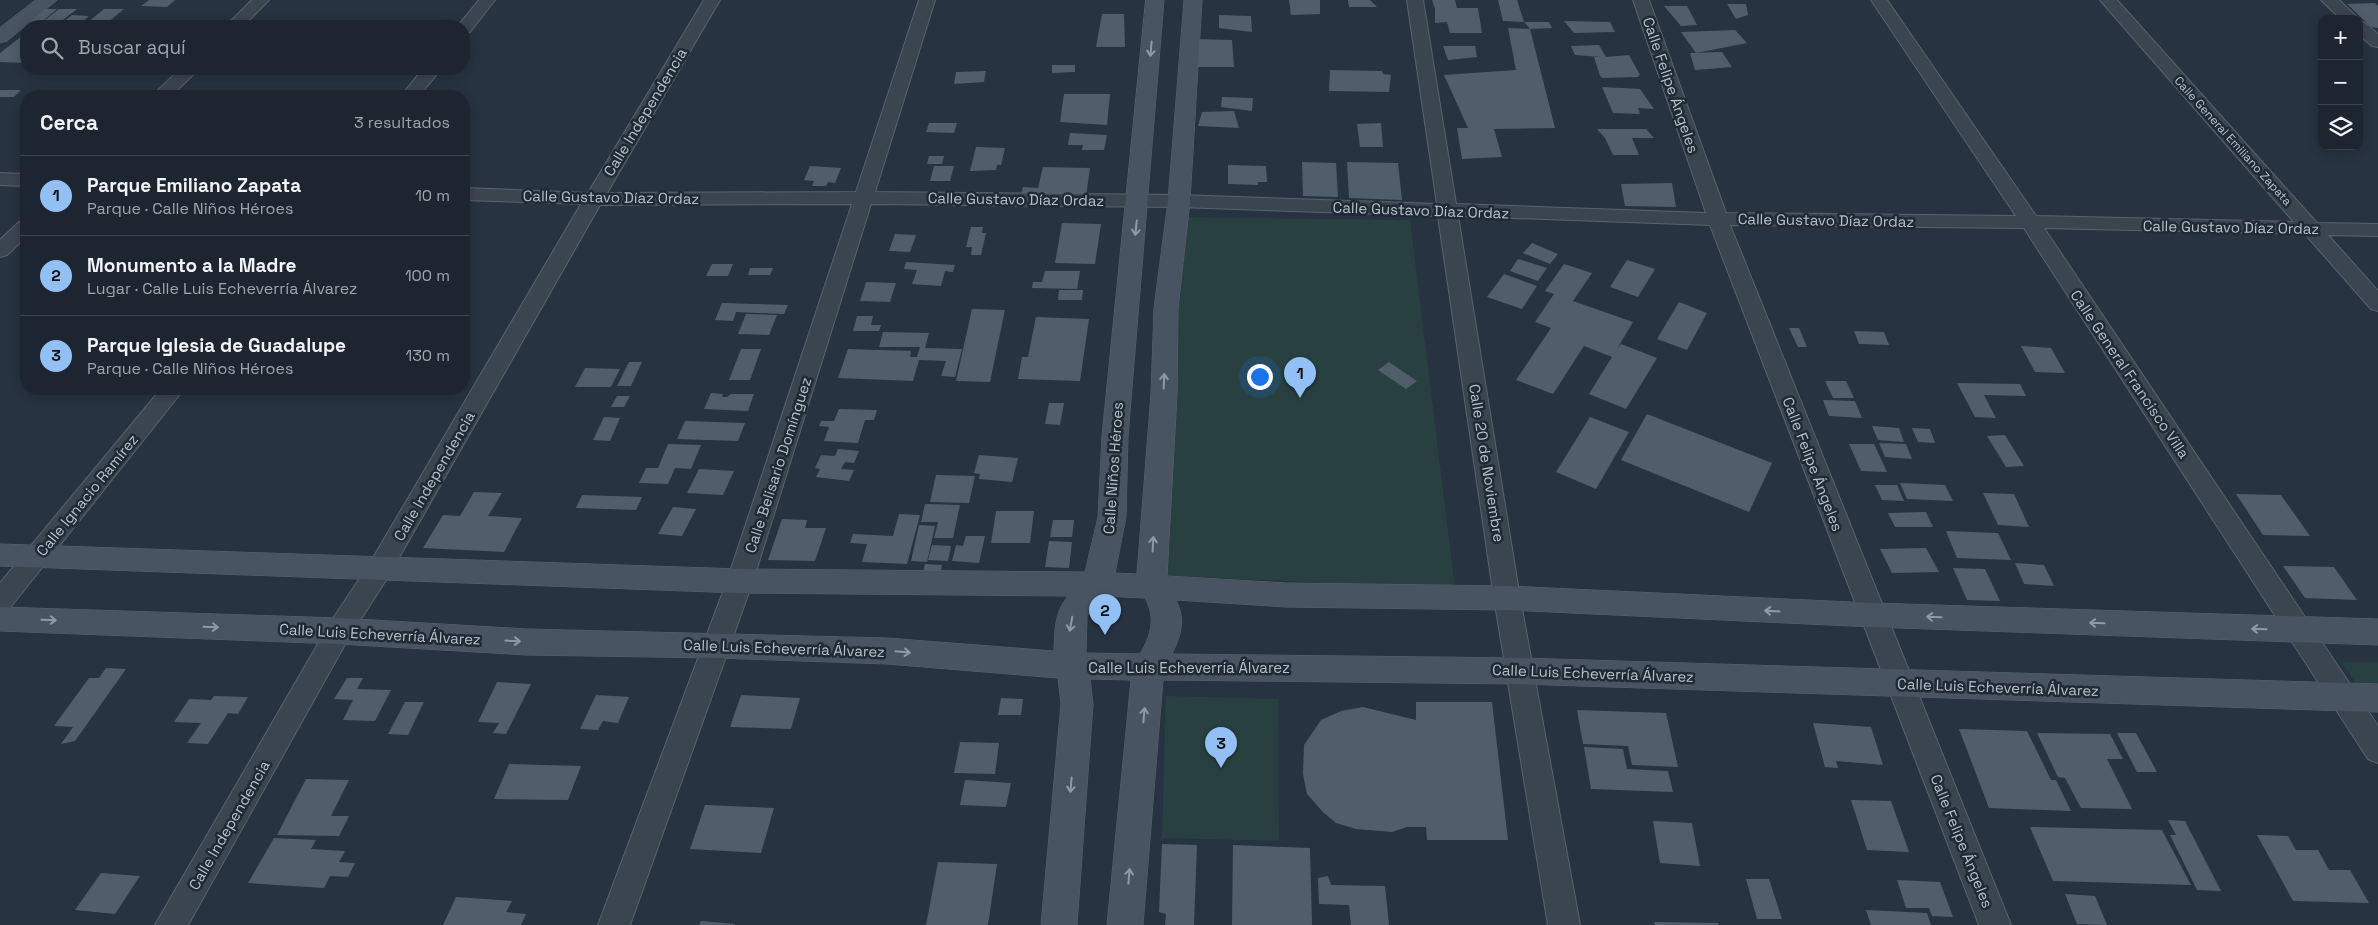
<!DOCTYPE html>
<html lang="es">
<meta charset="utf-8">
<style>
:root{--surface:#1d2630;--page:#252e38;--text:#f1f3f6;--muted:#a0a5ab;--line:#3b434c;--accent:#92bff4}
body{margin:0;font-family:"Space Grotesk",sans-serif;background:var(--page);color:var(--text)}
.controls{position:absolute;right:15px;top:15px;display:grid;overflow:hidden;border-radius:10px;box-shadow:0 2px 12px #0003}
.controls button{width:45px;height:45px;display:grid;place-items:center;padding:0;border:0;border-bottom:1px solid var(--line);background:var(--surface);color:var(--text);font:25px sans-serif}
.you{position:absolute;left:1259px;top:376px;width:18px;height:18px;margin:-12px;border:4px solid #fff;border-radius:50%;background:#1a73e8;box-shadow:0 0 0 8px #1a73e833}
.badge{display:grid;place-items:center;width:32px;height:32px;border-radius:50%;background:var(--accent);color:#111;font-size:16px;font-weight:700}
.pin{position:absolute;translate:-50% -41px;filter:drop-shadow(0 1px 2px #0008)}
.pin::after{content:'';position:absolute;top:26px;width:18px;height:15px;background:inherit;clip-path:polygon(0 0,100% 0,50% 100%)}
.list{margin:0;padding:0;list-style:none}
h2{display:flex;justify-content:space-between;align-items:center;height:65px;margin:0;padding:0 20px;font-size:21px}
h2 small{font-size:16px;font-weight:400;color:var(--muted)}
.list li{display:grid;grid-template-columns:32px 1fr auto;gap:15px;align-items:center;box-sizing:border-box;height:80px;padding:0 20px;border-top:1px solid var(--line)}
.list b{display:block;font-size:19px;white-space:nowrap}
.list p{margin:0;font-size:16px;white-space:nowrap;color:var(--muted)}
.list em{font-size:16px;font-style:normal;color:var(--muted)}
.icon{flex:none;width:28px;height:28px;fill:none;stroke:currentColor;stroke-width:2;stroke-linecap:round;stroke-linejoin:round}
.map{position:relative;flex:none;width:2378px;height:925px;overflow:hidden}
.search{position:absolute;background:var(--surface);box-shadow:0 2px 12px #0003;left:20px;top:20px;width:450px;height:55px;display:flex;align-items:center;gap:12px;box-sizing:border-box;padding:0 18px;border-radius:20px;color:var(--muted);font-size:19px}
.panel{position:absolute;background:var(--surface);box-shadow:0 2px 12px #0003;left:20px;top:90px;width:450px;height:305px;border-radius:20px}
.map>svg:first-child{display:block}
</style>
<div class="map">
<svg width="2378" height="925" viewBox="0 0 2378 925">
<rect width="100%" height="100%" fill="#273340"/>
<g fill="#294041">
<polygon points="1181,217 1410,220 1455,589 1155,575"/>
<polygon points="2341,662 2378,662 2378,691 2361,690"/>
<polygon points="1166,696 1278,699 1279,841 1162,838"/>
</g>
<g fill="#505e6b">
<polygon points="149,0 175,0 167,7 141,6"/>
<polygon points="1289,0 1320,0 1320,14 1291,15"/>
<polygon points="1348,0 1370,0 1377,7 1349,7"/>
<polygon points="1432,0 1455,0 1457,8 1478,8 1482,33 1450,33 1447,22 1435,23 1435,9"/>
<polygon points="1498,0 1517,0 1524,22 1503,21"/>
<polygon points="2375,3 2378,6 2378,28 2371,27 2347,4"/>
<polygon points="1727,4 1746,4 1748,15 1736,19"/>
<polygon points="1664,6 1687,6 1697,25 1681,26"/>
<polygon points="45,9 57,9 43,21 30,22"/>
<polygon points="59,9 77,9 63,20 45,20"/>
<polygon points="104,9 124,9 107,23 87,23"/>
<polygon points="1102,14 1124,14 1125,47 1096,47"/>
<polygon points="72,15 89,16 81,23 63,22"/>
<polygon points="1219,15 1251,16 1252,32 1219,28"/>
<polygon points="1564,21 1610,22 1615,32 1574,33"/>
<polygon points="1524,22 1549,22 1552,28 1530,29"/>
<polygon points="1508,28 1530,29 1555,128 1494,129 1502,157 1462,159 1457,128 1468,128 1444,75 1516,70"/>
<polygon points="1735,30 1747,43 1696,53 1681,32"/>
<polygon points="23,35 26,35 26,63 0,62 0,53"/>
<polygon points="1192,39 1232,40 1234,67 1188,67"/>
<polygon points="1599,45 1606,57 1629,55 1640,75 1638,76 1639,77 1603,78 1600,76 1594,57 1601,57 1575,55 1571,46"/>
<polygon points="1443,46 1475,46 1477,57 1448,60"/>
<polygon points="1722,52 1732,67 1695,70 1690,53"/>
<polygon points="1052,65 1075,65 1075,72 1052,73"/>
<polygon points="1330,70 1382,71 1383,74 1391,75 1389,92 1329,91"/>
<polygon points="986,71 984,82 954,84 956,72"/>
<polygon points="1602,87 1640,89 1654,109 1638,108 1640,114 1613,113"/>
<polygon points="0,90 21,90 14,97 0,97"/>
<polygon points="1064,94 1110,94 1107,125 1060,122"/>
<polygon points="1222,97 1253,98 1252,111 1221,107"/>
<polygon points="1234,111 1239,128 1198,126 1202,112"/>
<polygon points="929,123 957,123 954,133 926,132"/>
<polygon points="1381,123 1383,147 1360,147 1357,124"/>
<polygon points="1597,129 1646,129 1654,138 1632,138 1639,155 1613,155 1605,138"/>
<polygon points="1070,133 1107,135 1104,150 1082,150 1083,145 1068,145"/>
<polygon points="976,147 1005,148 1001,165 997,165 996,170 970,171"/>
<polygon points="929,156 944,156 942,164 927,164"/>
<polygon points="1302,162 1336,163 1338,197 1303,196"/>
<polygon points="1347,162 1398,163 1402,200 1349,198"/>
<polygon points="1228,165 1266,166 1267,182 1258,182 1258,185 1228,184"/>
<polygon points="810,166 841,168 835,183 828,182 826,186 812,186 814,181 804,180"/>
<polygon points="934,166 954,166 950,181 930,181"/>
<polygon points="1043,167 1090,168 1086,196 1021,194 1023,187 1038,188"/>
<polygon points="1672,183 1676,207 1625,206 1621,184"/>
<polygon points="1062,223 1101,224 1095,264 1055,263"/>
<polygon points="971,227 983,227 982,233 986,233 981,255 971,255 972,247 966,247"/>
<polygon points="895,234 916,235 910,252 889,251"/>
<polygon points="1532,243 1558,254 1550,264 1523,253"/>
<polygon points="1518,259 1547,268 1538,281 1510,271"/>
<polygon points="1627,260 1655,269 1638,297 1610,287"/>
<polygon points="906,262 955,265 953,272 945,271 941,286 912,284 917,270 904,269"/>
<polygon points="712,264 733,264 728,276 706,276"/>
<polygon points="1564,264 1592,273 1573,301 1633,322 1617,349 1621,344 1657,358 1626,409 1589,394 1612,357 1584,346 1553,394 1516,380 1551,328 1535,322 1554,294 1545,291"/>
<polygon points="750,268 773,268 770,275 748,275"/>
<polygon points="1045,271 1080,271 1077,289 1032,288 1033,282 1042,282"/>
<polygon points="1504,274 1537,286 1522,309 1487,297"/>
<polygon points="866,282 896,283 890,302 860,301"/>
<polygon points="1059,290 1083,290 1082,300 1058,300"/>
<polygon points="1679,302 1707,313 1687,350 1657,339"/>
<polygon points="722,303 788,305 784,314 736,312 733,321 715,320"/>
<polygon points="972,309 1005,310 990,382 956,381"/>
<polygon points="746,314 777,315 769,335 738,334"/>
<polygon points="857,316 873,316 871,325 881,325 879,331 853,331"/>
<polygon points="1036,317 1089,319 1080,381 1018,379 1022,357 1028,357"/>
<polygon points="1789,328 1799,328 1807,347 1798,347"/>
<polygon points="1854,331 1884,332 1889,345 1859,344"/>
<polygon points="883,332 929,333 925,348 962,349 955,377 941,376 946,361 919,360 913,381 838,378 848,349 911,351 910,357 917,357 920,347 879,347"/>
<polygon points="2021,346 2051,348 2065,373 2035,372"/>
<polygon points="741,349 761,349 750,380 729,380"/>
<polygon points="629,362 642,362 631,386 617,386"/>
<polygon points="1389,362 1417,381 1406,389 1378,370"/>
<polygon points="585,368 620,369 611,387 575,387"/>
<polygon points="1825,381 1846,381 1854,398 1833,398"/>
<polygon points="1957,383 2020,384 2026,396 1984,395 1996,418 1975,417"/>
<polygon points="711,393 723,394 722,397 727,397 731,394 754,394 748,411 704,409"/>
<polygon points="617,396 630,396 624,407 611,407"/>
<polygon points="1823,400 1855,401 1862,418 1829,416"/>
<polygon points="1049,403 1064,403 1060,425 1045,424"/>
<polygon points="839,409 877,410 874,420 865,420 858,443 824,441 829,427 819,426 821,421 834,421"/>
<polygon points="1647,414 1772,463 1749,512 1621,460"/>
<polygon points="604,417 620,418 610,441 593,440"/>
<polygon points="1590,417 1629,432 1596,489 1556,472"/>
<polygon points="685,421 745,423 738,441 677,439"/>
<polygon points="1872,426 1899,428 1904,442 1878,440"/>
<polygon points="1912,428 1930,429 1935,443 1918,442"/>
<polygon points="2005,435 2024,466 2006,467 1987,436"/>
<polygon points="1879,443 1906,444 1912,459 1885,457"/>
<polygon points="668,444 701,445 691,469 675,468 668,484 639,483 646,468 658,468"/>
<polygon points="1849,444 1874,444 1887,472 1861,471"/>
<polygon points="838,449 859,451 854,463 845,462 841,469 854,470 849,481 816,477 820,469 815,468 821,455 835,456"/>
<polygon points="979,455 1018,458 1012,482 979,479 980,474 974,473"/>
<polygon points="699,469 734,471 723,495 687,493"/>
<polygon points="936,475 975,476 969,503 930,502"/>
<polygon points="1900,483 1945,485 1953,501 1907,499"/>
<polygon points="1875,485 1897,485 1904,501 1882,500"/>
<polygon points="474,492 502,493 488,516 522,518 504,552 423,548 443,515 460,516"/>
<polygon points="1983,493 2014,494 2029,527 1998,525"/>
<polygon points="2236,494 2281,495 2310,536 2263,535"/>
<polygon points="582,495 642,497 636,510 576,508"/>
<polygon points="925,504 960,505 953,538 934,538 938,522 921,522"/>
<polygon points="673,507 696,509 682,536 658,534"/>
<polygon points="996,511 1034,511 1030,543 991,543"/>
<polygon points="1926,512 1933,527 1895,527 1888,513"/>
<polygon points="899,514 920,515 907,564 862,562 867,544 850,543 853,534 893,536"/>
<polygon points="782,519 807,520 805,528 826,528 815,561 768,560"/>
<polygon points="1053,520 1074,520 1072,537 1050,537"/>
<polygon points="919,525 935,526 927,562 911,561"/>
<polygon points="1946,531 1998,533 2011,560 1957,558"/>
<polygon points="966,536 985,536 979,563 952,561 956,545 963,546"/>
<polygon points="1049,541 1072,542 1069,568 1045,567"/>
<polygon points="932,545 951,546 948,561 928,560"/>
<polygon points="1926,548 1939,572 1892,573 1880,549"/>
<polygon points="2015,563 2044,565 2054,586 2024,584"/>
<polygon points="925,564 942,565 939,580 922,579"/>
<polygon points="2283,566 2334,567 2357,600 2305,598"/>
<polygon points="1953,568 1985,569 2000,601 1967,600"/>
<polygon points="106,668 126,669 75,741 61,744 73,727 54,726 89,678 99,678"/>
<polygon points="347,678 363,678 357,689 391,690 375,721 343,720 353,700 334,699"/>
<polygon points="497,682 531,684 506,734 493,733 499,723 478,722"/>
<polygon points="596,695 629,697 618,723 603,721 598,730 580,729"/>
<polygon points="741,695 800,698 791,729 730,727"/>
<polygon points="214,696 248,697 238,714 228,713 208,744 187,743 201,723 174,722 189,699 211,700"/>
<polygon points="1001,698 1023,699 1021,715 998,715"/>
<polygon points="405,702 424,702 408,735 388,734"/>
<polygon points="1416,702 1492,702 1508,840 1427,840 1426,827 1407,827 1392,832 1356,829 1336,823 1323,812 1307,794 1303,774 1304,745 1321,720 1341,711 1363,707 1416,720"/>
<polygon points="1577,710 1666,713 1678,767 1632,765 1628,746 1583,744"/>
<polygon points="1813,723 1871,727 1883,765 1836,761 1838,768 1825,767"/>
<polygon points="1959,729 2027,731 2051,780 2056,780 2071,811 1989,808"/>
<polygon points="2037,733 2110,734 2123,759 2107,759 2132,809 2081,808 2065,778 2058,777"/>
<polygon points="2117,733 2136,733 2157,772 2137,772"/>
<polygon points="960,742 999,743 995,774 954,773"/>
<polygon points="1584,747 1623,749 1627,769 1668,771 1673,792 1591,789"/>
<polygon points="509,764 581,766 568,800 494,799"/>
<polygon points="306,779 349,780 331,816 349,816 339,836 277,835"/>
<polygon points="965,780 1011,783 1006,807 960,805"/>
<polygon points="1851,800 1891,801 1909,852 1867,850"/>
<polygon points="705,805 774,808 761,853 690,849"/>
<polygon points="2168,820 2185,821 2221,891 2197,890 2170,835 2176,835"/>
<polygon points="1653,821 1692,823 1700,866 1660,863"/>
<polygon points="2030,827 2162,830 2191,885 2053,881"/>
<polygon points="2257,835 2288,836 2296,850 2318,850 2329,870 2350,870 2369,903 2293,901"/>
<polygon points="274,838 316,840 311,849 345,851 339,862 355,863 348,877 330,876 324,888 248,883"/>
<polygon points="1162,844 1197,845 1194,925 1165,925 1166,914 1159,912"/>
<polygon points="1233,845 1310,848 1312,925 1232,925"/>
<polygon points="938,862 997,864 988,925 926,925"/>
<polygon points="101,873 140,876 115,914 75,910"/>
<polygon points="1328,876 1331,885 1385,886 1389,925 1351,925 1349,905 1319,904 1318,878"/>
<polygon points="1746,879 1769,879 1782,919 1757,919"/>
<polygon points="1897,880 1940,882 1953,917 1932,916 1929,908 1906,908"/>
<polygon points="2065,894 2095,896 2107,925 2077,924"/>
<polygon points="456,897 512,901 506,912 526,914 521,925 443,925"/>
<polygon points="1866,910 1927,913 1931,925 1871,925"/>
<polygon points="701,921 735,924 735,925 699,925"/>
<polygon points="1654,922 1718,923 1719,925 1655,925"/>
</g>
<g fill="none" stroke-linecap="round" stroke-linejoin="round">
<defs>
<g id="street">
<polygon points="252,0 269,0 243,26 226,26"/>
<polygon points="479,0 495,0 470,32 464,34 464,26 458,26"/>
<polygon points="704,0 720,0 607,193 856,192 919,0 935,0 875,192 1179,195 1437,204 1407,0 1423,0 1456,204 1706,213 1633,0 1649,0 1726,213 2016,216 1871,0 1887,0 2036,216 2294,222 2100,0 2117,0 2317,223 2378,224 2378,236 2328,235 2378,291 2378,311 2371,309 2305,234 2044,228 2378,726 2378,763 2368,759 2024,228 1730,225 2011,925 1979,925 1710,225 1458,216 1520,598 1580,925 1548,925 1494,598 1438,216 1179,207 871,204 753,581 630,925 598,925 727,581 852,204 600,205 388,577 348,639 188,925 155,925 330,623 370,563 581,204 464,200 464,188 588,193"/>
<polygon points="2321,0 2339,0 2359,19 2341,19"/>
<polygon points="2359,21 2365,23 2378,34 2378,47 2372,46 2359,35"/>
<polygon points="180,69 199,69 171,96 152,96"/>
<polygon points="423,69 441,69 419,96 401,96"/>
<polygon points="0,173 26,174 26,186 0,185"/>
<polygon points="26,220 26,237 7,255 0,257 0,240 19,222"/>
<polygon points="161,389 184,389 9,609 0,612 0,583"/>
</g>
<g id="secondary">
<polygon points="36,0 57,0 7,41 0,43 0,28"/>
<path d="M 1146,0 L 1164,0 L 1128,436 L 1126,517 L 1115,573 L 1137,574 L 1151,394 L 1154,308 L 1168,201 L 1184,0 L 1202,0 L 1190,201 L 1178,308 L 1177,394 L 1167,576 L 1287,583 L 1507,586 L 1872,603 L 2378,619 L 2378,645 L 1872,627 L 1507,610 L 1287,607 L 1176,600 C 1186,620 1181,635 1172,654 L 1520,658 L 2378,684 L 2378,712 L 1520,684 L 1163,680 L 1143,925 L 1107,925 L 1131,680 L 1090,679 L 1093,704 L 1077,925 L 1041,925 L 1061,704 L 1058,678 L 887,664 L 717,658 L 527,655 L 339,644 L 0,631 L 0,607 L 339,618 L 527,629 L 887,638 L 1054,651 C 1055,630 1054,613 1068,596 L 740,593 L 0,566 L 0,544 L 740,569 L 1085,572 L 1098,517 L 1102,436 ZM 1103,596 L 1145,598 C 1156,618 1151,635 1140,654 L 1086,653 L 1087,616 Z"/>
</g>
</defs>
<use href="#street" stroke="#59636d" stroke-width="2"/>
<use href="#secondary" stroke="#59636d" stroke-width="1"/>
<use href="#street" fill="#3b4550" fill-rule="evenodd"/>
<use href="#secondary" fill="#495463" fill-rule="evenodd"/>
</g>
<defs><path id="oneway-shaft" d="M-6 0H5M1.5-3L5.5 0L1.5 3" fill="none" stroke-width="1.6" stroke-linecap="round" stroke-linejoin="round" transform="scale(1.25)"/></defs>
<g stroke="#909aa6">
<use href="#oneway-shaft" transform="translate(1151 49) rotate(95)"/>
<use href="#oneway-shaft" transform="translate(1136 228) rotate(96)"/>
<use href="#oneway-shaft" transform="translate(1164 381) rotate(-88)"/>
<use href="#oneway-shaft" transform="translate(1153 544) rotate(-87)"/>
<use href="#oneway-shaft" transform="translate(1772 611) rotate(-177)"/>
<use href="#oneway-shaft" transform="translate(1934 617) rotate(-178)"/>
<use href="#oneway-shaft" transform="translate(49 620) rotate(2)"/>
<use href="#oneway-shaft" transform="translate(2097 623) rotate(-178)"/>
<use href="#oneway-shaft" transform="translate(1071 624) rotate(100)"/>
<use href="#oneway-shaft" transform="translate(211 627) rotate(2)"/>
<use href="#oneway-shaft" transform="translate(2259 629) rotate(-178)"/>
<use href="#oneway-shaft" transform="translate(513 641) rotate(3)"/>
<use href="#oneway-shaft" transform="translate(903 652) rotate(5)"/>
<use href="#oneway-shaft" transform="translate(1144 715) rotate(-85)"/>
<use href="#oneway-shaft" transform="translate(1071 785) rotate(95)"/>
<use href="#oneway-shaft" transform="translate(1129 876) rotate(-85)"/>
</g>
<g text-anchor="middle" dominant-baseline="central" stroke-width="5" stroke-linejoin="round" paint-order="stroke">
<g font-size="12" fill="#b7c0ca" stroke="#202a35">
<text transform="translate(2233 141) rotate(48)">Calle General Emiliano Zapata</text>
</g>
<g font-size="15" fill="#b7c0ca" stroke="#202a35">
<text transform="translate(1671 85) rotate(71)">Calle Felipe Ángeles</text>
<text transform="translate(645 112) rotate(-59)">Calle Independencia</text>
<text transform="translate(611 197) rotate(1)">Calle Gustavo Díaz Ordaz</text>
<text transform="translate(1016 199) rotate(1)">Calle Gustavo Díaz Ordaz</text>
<text transform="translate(1421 210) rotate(2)">Calle Gustavo Díaz Ordaz</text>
<text transform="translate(1826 220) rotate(1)">Calle Gustavo Díaz Ordaz</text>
<text transform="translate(2231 227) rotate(1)">Calle Gustavo Díaz Ordaz</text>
<text transform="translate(2130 374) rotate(56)">Calle General Francisco Villa</text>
<text transform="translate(1487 463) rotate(81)">Calle 20 de Noviembre</text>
<text transform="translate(1813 464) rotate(69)">Calle Felipe Ángeles</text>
<text transform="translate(778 465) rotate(-72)">Calle Belisario Domínguez</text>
<text transform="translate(1113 468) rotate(-86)">Calle Niños Héroes</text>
<text transform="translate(434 476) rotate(-60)">Calle Independencia</text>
<text transform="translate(87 495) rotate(-51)">Calle Ignacio Ramírez</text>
<text transform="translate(380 634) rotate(3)">Calle Luis Echeverría Álvarez</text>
<text transform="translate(784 648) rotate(2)">Calle Luis Echeverría Álvarez</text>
<text x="1189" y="667">Calle Luis Echeverría Álvarez</text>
<text transform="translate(1593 673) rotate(2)">Calle Luis Echeverría Álvarez</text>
<text transform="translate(1998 687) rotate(2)">Calle Luis Echeverría Álvarez</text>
<text transform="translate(229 825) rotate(-60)">Calle Independencia</text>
<text transform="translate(1962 841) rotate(68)">Calle Felipe Ángeles</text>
</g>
</g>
</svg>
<div class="controls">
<button>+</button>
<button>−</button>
<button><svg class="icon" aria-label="layers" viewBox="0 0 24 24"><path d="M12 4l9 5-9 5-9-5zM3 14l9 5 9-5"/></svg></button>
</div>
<div class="you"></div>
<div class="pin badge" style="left:1300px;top:398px">1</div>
<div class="pin badge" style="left:1105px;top:635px">2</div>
<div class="pin badge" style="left:1221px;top:768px">3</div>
<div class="search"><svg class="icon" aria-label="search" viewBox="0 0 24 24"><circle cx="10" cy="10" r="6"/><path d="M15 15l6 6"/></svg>Buscar aquí</div>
<section class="panel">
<h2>Cerca<small>3 resultados</small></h2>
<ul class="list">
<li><span class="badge">1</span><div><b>Parque Emiliano Zapata</b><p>Parque · Calle Niños Héroes</p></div><em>10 m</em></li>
<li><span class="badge">2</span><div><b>Monumento a la Madre</b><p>Lugar · Calle Luis Echeverría Álvarez</p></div><em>100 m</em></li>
<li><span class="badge">3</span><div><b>Parque Iglesia de Guadalupe</b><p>Parque · Calle Niños Héroes</p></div><em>130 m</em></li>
</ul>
</section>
</div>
